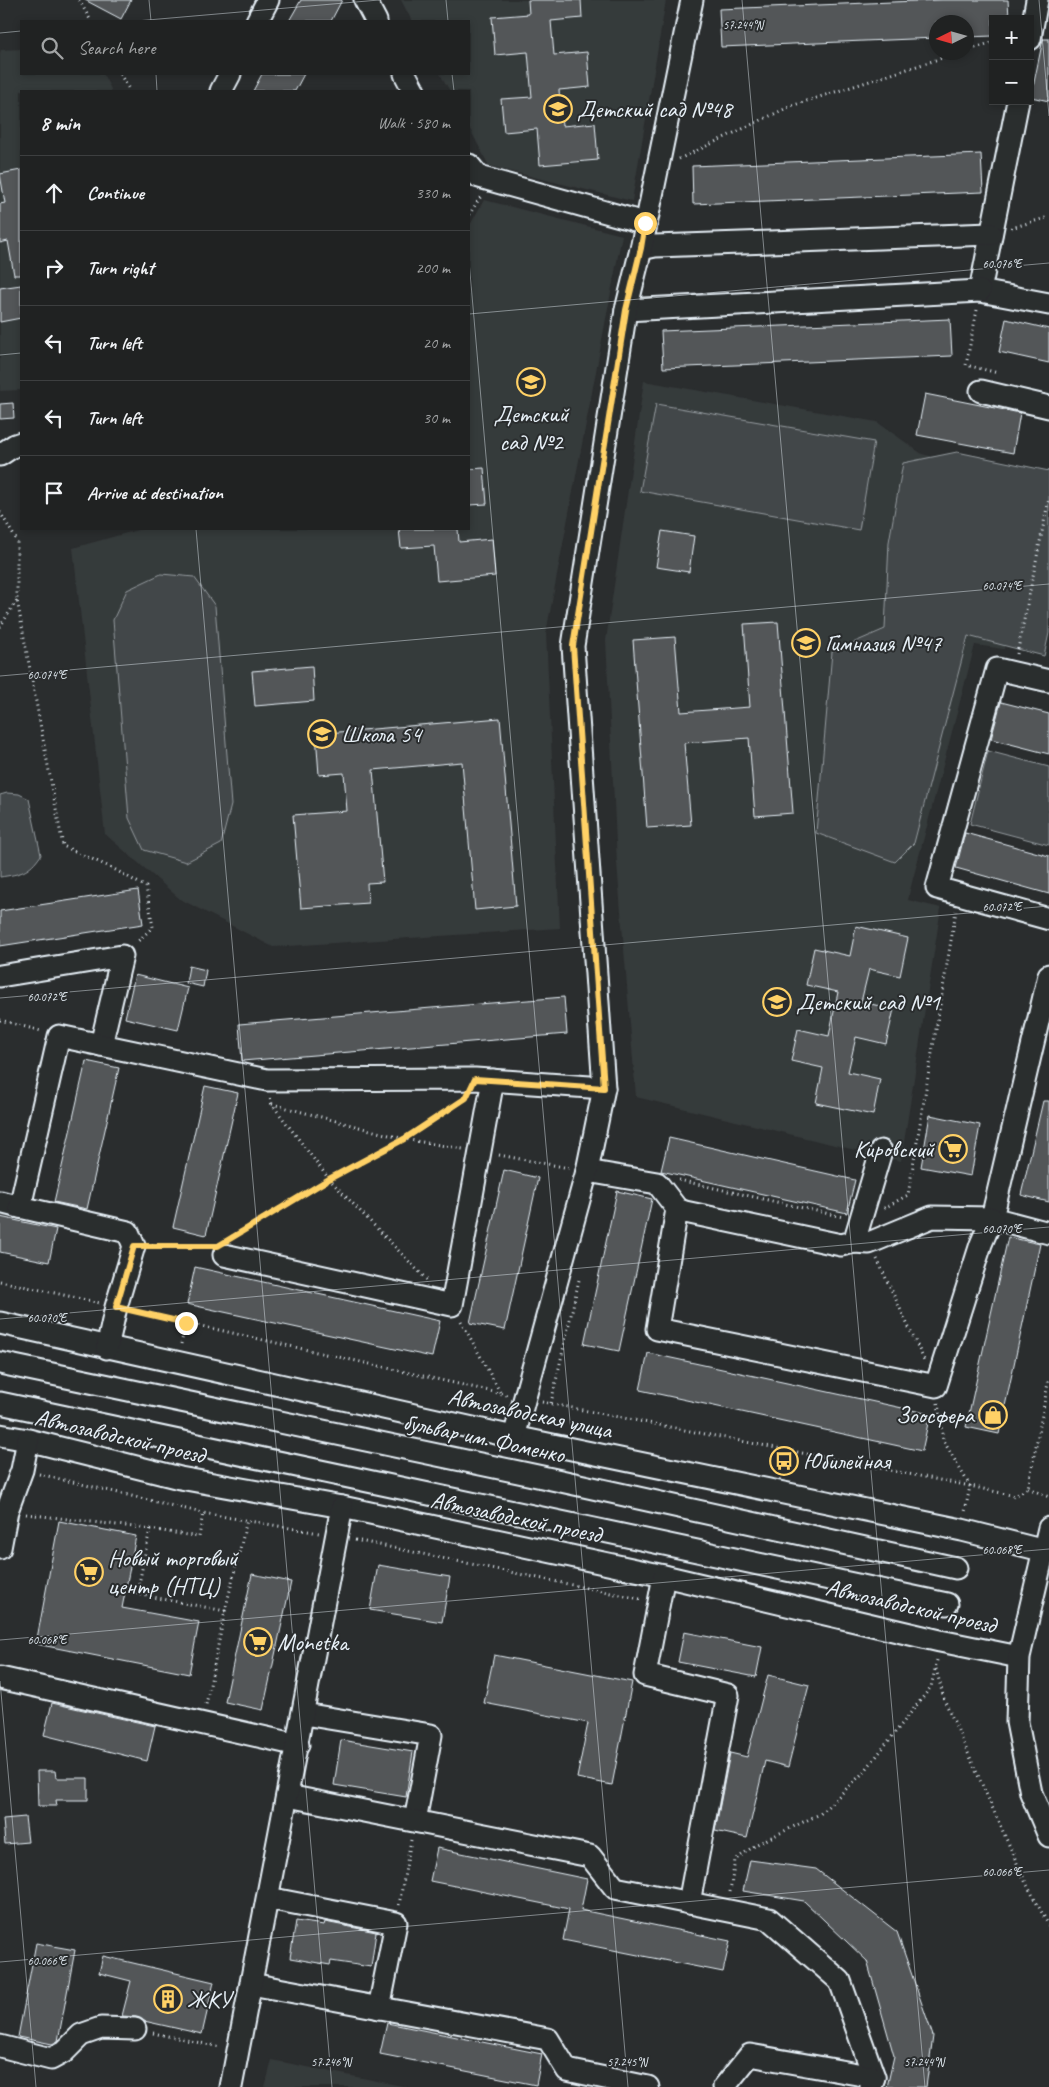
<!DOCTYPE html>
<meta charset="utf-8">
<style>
:root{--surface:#202222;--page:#2d2f2f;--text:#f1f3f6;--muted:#a2a4a5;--line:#3d3f40}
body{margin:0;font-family:Caveat,sans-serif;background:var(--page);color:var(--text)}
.controls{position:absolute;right:15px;top:15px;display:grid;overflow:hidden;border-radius:0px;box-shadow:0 2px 8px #0003}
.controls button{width:45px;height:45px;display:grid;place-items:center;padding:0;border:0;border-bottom:1px solid var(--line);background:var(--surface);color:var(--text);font:25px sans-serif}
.compass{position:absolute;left:929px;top:15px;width:45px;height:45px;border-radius:50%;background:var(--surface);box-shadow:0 2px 8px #0003;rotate:265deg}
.stop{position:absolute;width:15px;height:15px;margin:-11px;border:4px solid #ffd166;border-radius:50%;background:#fff}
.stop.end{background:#ffd166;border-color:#fff;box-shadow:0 1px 5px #0008}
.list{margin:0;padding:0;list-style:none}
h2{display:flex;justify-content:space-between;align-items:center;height:65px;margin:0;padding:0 20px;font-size:21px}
h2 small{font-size:16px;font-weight:400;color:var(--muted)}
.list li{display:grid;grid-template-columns:32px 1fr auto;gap:15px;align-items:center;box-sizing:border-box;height:75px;padding:0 20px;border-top:1px solid var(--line)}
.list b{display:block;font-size:19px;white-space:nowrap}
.list em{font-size:16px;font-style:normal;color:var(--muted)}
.icon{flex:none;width:28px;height:28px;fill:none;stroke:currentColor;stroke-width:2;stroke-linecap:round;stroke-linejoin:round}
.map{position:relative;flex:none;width:1049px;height:2087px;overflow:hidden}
.search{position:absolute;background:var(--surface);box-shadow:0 2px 8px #0003;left:20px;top:20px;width:450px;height:55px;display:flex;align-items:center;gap:12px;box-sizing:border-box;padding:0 18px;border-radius:0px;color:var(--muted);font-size:19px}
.panel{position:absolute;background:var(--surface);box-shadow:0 2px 8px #0003;left:20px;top:90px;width:450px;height:440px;border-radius:0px}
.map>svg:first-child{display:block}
</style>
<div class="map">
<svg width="1049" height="2087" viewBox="0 0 1049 2087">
<rect width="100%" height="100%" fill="#2a2d2e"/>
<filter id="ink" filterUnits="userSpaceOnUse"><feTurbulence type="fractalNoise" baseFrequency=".02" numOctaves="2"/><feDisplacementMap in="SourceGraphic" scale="10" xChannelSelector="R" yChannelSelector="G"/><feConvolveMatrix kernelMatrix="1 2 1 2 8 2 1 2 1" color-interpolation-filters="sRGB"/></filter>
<g filter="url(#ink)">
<g fill="#363a3b">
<polygon points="401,0 666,0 632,201 489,166 469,127 469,91 450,91 440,74 469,74 469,21 412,21"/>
<polygon points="21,49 21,74 103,74 112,91 21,91 21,390 0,391 0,53 1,50"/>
<polygon points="484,200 622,235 546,633 560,928 273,947 180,899 105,834 73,548 141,529 469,529 469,227"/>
<polygon points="644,381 877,422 922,454 1042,482 1004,649 975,645 910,890 908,900 941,908 901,1161 636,1097 617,863 606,640"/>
<polygon points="272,2060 407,2087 265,2087"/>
</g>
<g fill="#424648" stroke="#959ca0">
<polygon points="656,404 874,442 859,530 640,491"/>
<polygon points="957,452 1049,471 1049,633 1044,656 968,636 914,843 895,862 816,833 832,652 885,629 889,542 903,463"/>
<polygon points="161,574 194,577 215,606 231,805 221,844 186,862 144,850 129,818 113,620 127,590"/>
<polygon points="988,751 1049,767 1049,845 970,824"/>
<path d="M 7,793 L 19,794 L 29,799 L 41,855 C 29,873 20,874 0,877 L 0,795 Z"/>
</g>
<g fill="#535759" stroke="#e8f1f8">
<polygon points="85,0 131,0 121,19"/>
<polygon points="301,0 342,0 331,21 289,21"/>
<polygon points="528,0 581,0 582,18 551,21 554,55 587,52 590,87 559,90 562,126 595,123 598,160 540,165 537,129 504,132 501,99 532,97 528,52 495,55 492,17 529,14"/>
<polygon points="942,0 1008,0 1009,19 993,19 993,36 966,37 966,22 936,22 936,38 721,47 719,9"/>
<polygon points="1043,39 1049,39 1049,101 1031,97"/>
<polygon points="262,74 304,74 295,91 253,91"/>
<polygon points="981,154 983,192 693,204 692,166"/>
<polygon points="21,170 21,275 14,275 8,241 0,243 0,204 5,203 0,174"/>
<polygon points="21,285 21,318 0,322 0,288"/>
<polygon points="950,319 952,356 663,368 661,331"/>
<polygon points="1006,319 1049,329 1049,363 999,352"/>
<polygon points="925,394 1020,413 1013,453 917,435"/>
<polygon points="13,403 14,418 0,419 0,404"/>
<polygon points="484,468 487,504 469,505 469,469"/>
<polygon points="399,529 458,529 459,542 492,539 495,576 437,581 434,546 401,548"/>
<polygon points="662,531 694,536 689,572 656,567"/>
<polygon points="778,622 793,813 755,816 749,738 684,743 691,825 647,828 633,640 675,637 681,712 750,707 744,624"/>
<polygon points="312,666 314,701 255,706 252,671"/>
<polygon points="1001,702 1049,714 1049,754 991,739"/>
<polygon points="500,718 516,906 475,910 462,762 373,770 383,882 367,883 368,903 301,908 293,815 347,811 344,773 319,775 316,734"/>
<polygon points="965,833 1049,856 1049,894 956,868"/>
<polygon points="138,890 143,924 0,946 0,911"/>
<polygon points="856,926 908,938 900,976 869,969 861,1002 894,1009 886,1044 856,1037 848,1072 880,1079 873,1115 816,1103 823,1068 791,1061 798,1029 829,1036 838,992 806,985 814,948 850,956"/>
<polygon points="189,966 206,970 203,987 186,983"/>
<polygon points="135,975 188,988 178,1030 125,1018"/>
<polygon points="564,997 567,1034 242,1061 239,1024"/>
<polygon points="86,1061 119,1068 87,1209 54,1202"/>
<polygon points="205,1086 238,1093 206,1235 173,1227"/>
<polygon points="1043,1101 1049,1101 1049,1202 1021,1195"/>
<polygon points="930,1115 980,1125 971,1176 921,1167"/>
<polygon points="669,1138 855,1180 847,1213 661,1171"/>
<polygon points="504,1170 538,1178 505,1330 470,1323"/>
<polygon points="617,1191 652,1199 619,1351 584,1344"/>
<polygon points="0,1217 56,1229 49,1262 0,1252"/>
<polygon points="1008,1237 1040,1244 999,1434 966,1427"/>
<polygon points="195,1267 440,1321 432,1357 187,1304"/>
<polygon points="648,1353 930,1414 922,1451 640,1390"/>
<polygon points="59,1521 136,1536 122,1608 199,1622 189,1674 36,1644"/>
<polygon points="378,1565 450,1577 442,1622 370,1610"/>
<polygon points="252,1574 291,1582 263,1710 225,1702"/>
<polygon points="684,1632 762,1647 756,1677 678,1662"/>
<polygon points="494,1655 632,1682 612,1785 577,1778 588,1723 484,1703"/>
<polygon points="768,1675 809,1685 788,1767 765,1761 747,1838 715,1831 730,1753 747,1757"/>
<polygon points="52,1703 155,1726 147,1761 44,1735"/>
<polygon points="341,1740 413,1752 406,1797 334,1785"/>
<polygon points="37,1771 55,1771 56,1778 88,1778 88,1800 56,1800 57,1806 38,1806"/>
<polygon points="25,1817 28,1842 5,1844 3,1819"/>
<polygon points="437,1848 587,1879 581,1910 730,1941 723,1972 563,1940 569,1909 430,1881"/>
<polygon points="750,1860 816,1869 897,1932 933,2036 926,2087 887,2087 894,2056 867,1961 804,1901 743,1891"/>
<polygon points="296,1921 324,1925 325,1922 376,1932 371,1967 331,1961 330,1965 290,1958"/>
<polygon points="36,1943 75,1950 58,2041 52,2044 18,2037"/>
<polygon points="103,1956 214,1982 202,2034 144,2021 136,2017 122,2016 131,1981 99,1973"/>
<polygon points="387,2023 542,2054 536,2085 380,2054"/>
</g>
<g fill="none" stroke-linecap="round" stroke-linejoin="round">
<defs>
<g id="minor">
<polyline points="365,0 376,21"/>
<polyline points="257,21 268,0"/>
<polyline points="1030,39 1037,0"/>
<polyline points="405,74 414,91"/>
<polyline points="221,91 230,74"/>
<polyline points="1018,101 980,291 1049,304"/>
<polyline points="469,165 479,177 645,223"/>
<polyline points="641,249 655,246 991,234"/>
<polyline points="626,310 980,291"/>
<polyline points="981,391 1049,407"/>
<polyline points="0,455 15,445 21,443"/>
<polyline points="1049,681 997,669 937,888 1049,919"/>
<polyline points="1049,975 992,1218 1049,1233"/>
<polyline points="0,976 122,956 101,1045"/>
<polyline points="587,1171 657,1183 677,1209 685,1212 841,1245 854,1242 869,1243 932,1217 992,1218 981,1244 936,1386 657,1329 677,1209"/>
<polyline points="0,1202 20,1207"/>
<polyline points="854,1242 881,1151"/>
<polyline points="224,1255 452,1305 493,1080"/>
<polyline points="0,1323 514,1437 962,1530 1049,1552"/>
<polyline points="107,1348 116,1307 134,1246 128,1232 20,1207 59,1036 267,1080 475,1079 604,1088"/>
<polyline points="0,1363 561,1481 956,1568"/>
<polyline points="0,1403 947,1604"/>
<polyline points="0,1435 28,1440 180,1478 342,1507 664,1576 940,1641 1019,1657"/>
<polyline points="514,1437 587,1171 604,1088 573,646 626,310 641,249 692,0"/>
<polyline points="1049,1528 1019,1657 1017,1722 1031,1793 1049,1836"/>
<polyline points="0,1548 7,1511 22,1470 28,1440"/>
<polyline points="664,1576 645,1675 728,1695 689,1903"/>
<polyline points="0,1678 298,1745"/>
<polyline points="304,1714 431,1735 415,1821"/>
<polyline points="288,1796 590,1856 615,1888 769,1919 840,1981 874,2077 871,2087"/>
<polyline points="268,1898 396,1923 379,2008"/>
<polyline points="251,1984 548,2039 567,2070 648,2087"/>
<polyline points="0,2046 51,2059 64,2052 81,2035 101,2028 135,2029"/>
<polyline points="231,2087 342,1507"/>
<polyline points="724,2087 750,2055 874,2077"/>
</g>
</defs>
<use href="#minor" stroke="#e8f1f8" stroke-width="25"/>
<g stroke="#e8f1f8" stroke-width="3" stroke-dasharray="1 4" stroke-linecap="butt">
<polyline points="79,0 91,21"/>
<polyline points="966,51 993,42"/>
<polyline points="120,74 130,91"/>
<polyline points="679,159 791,106 961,52"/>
<polyline points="469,215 481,196"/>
<polyline points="1011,228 1049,217"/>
<polyline points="977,310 966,365 998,373"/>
<polyline points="0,512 17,541 17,600 63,846 112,868 146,887 153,927 136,943"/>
<polyline points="0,627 17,600"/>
<polyline points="1017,654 1049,498"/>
<polyline points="0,1020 41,1031"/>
<polyline points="270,1098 271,1103 329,1179 427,1280"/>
<polyline points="272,1104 404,1139 463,1149"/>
<polyline points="499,1155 569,1168"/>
<polyline points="679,1180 843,1217"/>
<polyline points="884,1208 908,1195 956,911"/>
<polyline points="232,1237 329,1179 404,1139 465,1099"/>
<polyline points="152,1246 208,1246"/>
<polyline points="877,1259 924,1360"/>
<polyline points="0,1281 100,1303"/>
<polyline points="135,1311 507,1395"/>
<polyline points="461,1321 501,1394"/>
<polyline points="181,1344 186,1323"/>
<polyline points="542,1402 970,1486 1015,1496 1028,1488 1049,1378"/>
<polyline points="551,1403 579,1280"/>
<polyline points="938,1403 943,1440 970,1486 965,1512"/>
<polyline points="39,1474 203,1513 319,1533"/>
<polyline points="1028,1488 1049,1497"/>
<polyline points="26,1514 150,1529 137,1594 225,1611 206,1705"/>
<polyline points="150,1529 199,1537 203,1513"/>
<polyline points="355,1540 640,1599"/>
<polyline points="225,1611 247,1520"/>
<polyline points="936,1669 944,1699 1025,1881 1049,1926"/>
<polyline points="730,1892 735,1860 757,1844 820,1814 864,1772 931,1687 937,1660"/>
<polyline points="399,1905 411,1840"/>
<polyline points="153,2033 220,2047"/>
</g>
<use href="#minor" stroke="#2a2d2e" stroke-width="21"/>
</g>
</g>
<g fill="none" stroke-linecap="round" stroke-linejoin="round" filter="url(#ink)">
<polyline stroke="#ffd166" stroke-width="6" points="186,1323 116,1307 134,1246 218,1246 329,1179 404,1139 466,1098 475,1079 604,1088 573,646 626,310 641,248 645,223"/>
</g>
<path fill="none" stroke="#e8f1f8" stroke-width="1" stroke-opacity="0.45" d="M 149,0 L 151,21M 446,0 L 448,21M 742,0 L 925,2087M 1039,0 L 1049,116M 136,21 L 379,0M 0,33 L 21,31M 156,74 L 157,91M 452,74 L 454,91M 469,261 L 628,2087M 469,314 L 1049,263M 0,355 L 21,353M 196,529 L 332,2087M 0,676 L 1049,584M 0,998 L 1049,906M 0,1319 L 1049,1227M 0,1640 L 1049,1549M 0,1681 L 36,2087M 0,1962 L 1049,1870"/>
<defs>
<symbol id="school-ring" viewBox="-11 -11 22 22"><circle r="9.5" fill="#2a2d2e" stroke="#ffd166" stroke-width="1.5"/><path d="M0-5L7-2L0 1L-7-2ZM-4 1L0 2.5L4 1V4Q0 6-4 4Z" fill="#ffd166"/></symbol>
<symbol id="supermarket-ring" viewBox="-11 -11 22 22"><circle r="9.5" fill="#2a2d2e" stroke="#ffd166" stroke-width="1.5"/><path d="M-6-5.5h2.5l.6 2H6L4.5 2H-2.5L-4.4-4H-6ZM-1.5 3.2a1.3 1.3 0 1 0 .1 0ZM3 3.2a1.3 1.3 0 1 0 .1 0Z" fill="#ffd166"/></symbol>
<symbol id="shop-ring" viewBox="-11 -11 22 22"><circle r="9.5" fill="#2a2d2e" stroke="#ffd166" stroke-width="1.5"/><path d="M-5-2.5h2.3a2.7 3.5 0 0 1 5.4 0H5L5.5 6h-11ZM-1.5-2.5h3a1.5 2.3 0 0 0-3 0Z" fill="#ffd166"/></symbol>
<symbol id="bus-ring" viewBox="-11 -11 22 22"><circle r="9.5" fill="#2a2d2e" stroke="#ffd166" stroke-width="1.5"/><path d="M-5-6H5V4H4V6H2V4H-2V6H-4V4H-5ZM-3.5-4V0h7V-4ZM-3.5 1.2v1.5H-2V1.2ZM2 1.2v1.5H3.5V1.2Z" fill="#ffd166"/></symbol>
<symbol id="building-ring" viewBox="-11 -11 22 22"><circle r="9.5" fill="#2a2d2e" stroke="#ffd166" stroke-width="1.5"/><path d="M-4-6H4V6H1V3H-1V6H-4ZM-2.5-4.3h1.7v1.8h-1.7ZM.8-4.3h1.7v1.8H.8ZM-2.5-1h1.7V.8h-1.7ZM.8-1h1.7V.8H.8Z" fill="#ffd166"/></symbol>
</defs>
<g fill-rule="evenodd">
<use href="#school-ring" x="542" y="93" width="32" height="32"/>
<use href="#school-ring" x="515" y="366" width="32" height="32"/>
<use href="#school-ring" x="790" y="627" width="32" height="32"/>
<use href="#school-ring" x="306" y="718" width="32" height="32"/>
<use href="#school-ring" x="761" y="986" width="32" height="32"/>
<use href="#supermarket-ring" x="937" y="1133" width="32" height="32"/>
<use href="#shop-ring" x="977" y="1399" width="32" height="32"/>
<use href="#bus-ring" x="768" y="1445" width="32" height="32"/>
<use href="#supermarket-ring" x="73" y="1556" width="32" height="32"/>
<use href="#supermarket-ring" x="242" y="1626" width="32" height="32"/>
<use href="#building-ring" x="152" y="1983" width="32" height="32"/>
</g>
<g text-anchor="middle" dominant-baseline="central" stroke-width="4" stroke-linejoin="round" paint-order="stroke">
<g font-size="24" fill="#e8f1f8" stroke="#2a2d2e" text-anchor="start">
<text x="577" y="109">Детский сад №48</text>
<text x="531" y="414" text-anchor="middle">Детский<tspan x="531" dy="28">сад №2</tspan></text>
<text x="825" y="643">Гимназия №47</text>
<text x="341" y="734">Школа 54</text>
<text x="796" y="1002">Детский сад №1</text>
<text x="934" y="1149" text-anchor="end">Кировский</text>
<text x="974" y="1415" text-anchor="end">Зоосфера</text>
<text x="803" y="1461">Юбилейная</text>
<text x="108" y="1558">Новый торговый<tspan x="108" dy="28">центр (НТЦ)</tspan></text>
<text x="277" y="1642">Monetka</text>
<text x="187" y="1999">ЖКУ</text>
</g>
<g font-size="24" fill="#e8f1f8" stroke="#2a2d2e">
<text transform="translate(530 1413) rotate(12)">Автозаводская улица</text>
<text transform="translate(120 1436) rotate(13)">Автозаводской проезд</text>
<text transform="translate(484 1438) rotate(12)">бульвар им. Фоменко</text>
<text transform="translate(516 1517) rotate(12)">Автозаводской проезд</text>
<text transform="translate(911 1606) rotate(13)">Автозаводской проезд</text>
</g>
</g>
<g font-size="12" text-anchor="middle" fill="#e8f1f8" stroke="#2a2d2e" stroke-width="4" stroke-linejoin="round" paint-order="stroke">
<text x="743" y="29">57.244°N</text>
<text x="1002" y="268">60.076°E</text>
<text x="1002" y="590">60.074°E</text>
<text x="47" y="679">60.074°E</text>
<text x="1002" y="911">60.072°E</text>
<text x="47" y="1001">60.072°E</text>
<text x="1002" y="1233">60.070°E</text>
<text x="47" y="1322">60.070°E</text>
<text x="1002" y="1554">60.068°E</text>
<text x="47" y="1644">60.068°E</text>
<text x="1002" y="1876">60.066°E</text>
<text x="47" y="1965">60.066°E</text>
<text x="331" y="2066">57.246°N</text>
<text x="627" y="2066">57.245°N</text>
<text x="924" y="2066">57.244°N</text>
</g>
</svg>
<div class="controls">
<button>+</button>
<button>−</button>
</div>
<svg class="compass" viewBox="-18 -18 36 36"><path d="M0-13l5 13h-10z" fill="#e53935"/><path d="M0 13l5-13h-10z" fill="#a2a4a5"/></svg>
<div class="stop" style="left:645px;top:223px"></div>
<div class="stop end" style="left:186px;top:1323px"></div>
<div class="search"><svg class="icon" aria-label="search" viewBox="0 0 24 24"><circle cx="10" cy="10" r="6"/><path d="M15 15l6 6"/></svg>Search here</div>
<section class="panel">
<h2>8 min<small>Walk · 580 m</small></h2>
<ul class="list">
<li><svg class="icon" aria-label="ahead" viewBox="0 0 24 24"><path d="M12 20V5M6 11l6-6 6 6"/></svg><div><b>Continue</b></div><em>330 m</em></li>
<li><svg class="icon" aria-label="right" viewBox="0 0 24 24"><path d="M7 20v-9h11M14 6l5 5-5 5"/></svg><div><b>Turn right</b></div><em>200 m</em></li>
<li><svg class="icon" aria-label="left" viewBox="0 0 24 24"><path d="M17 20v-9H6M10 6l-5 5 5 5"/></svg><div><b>Turn left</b></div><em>20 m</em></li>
<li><svg class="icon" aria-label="left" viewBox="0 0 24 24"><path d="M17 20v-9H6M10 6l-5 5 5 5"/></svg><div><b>Turn left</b></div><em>30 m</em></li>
<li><svg class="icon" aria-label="arrive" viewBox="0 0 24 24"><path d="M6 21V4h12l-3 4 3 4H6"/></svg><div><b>Arrive at destination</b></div></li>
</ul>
</section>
</div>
